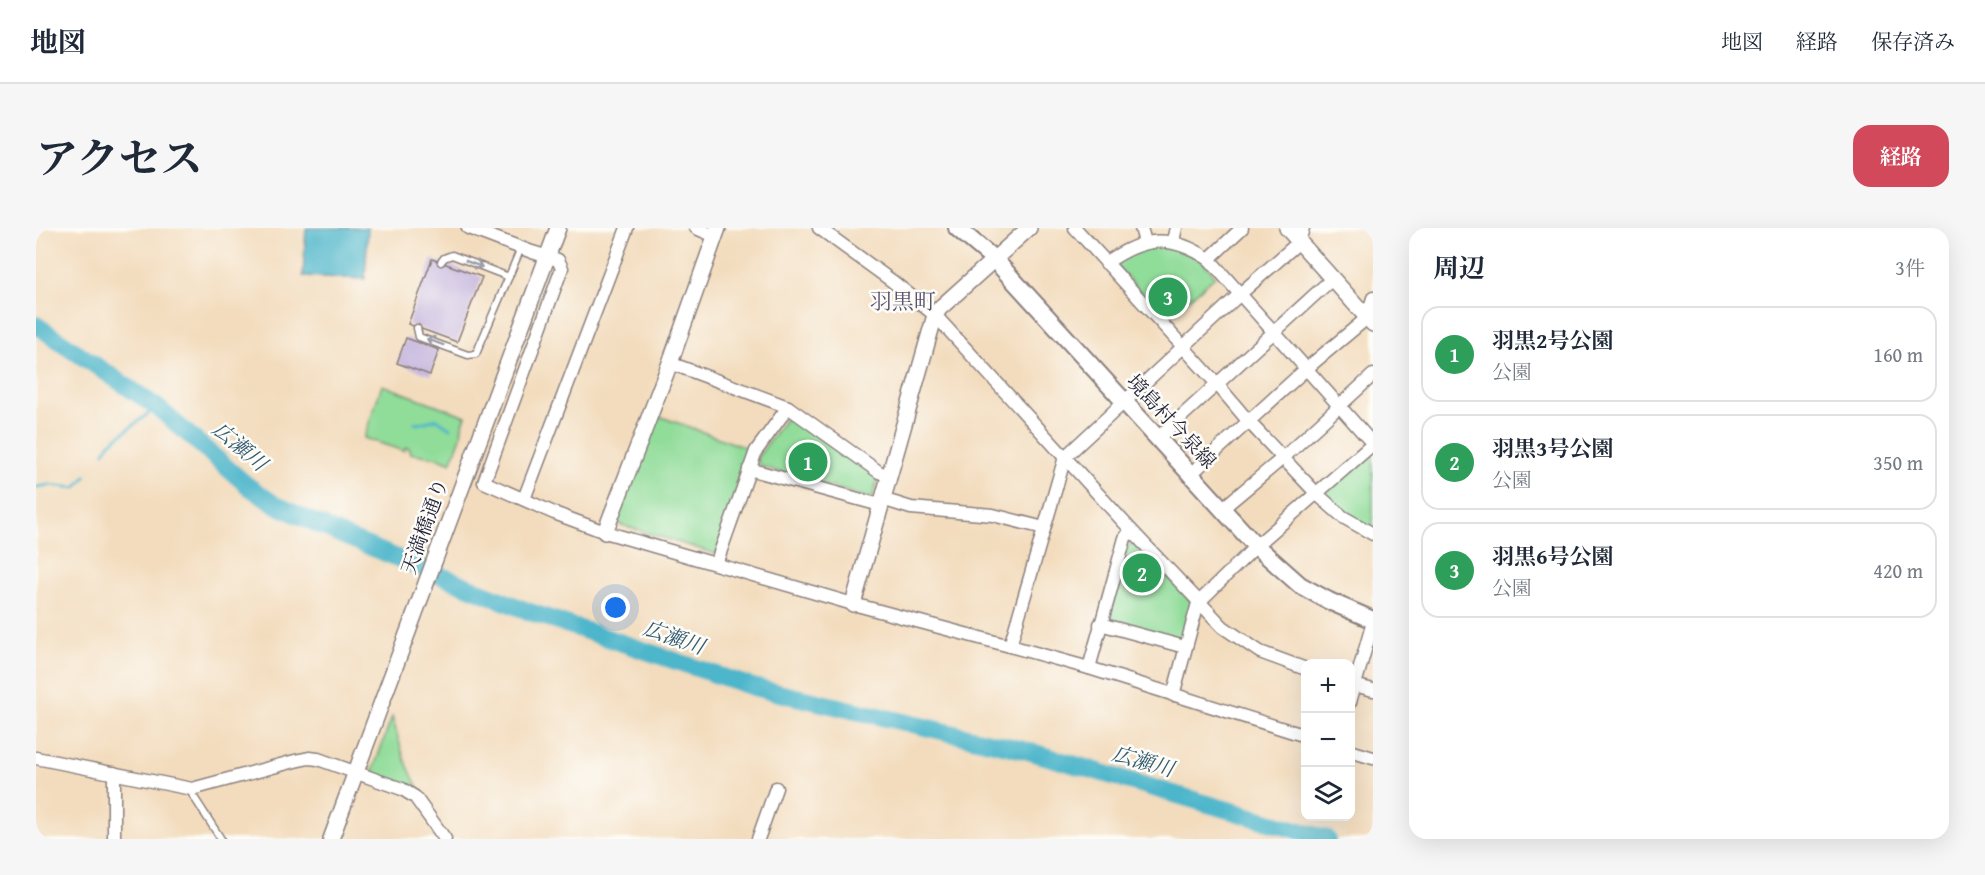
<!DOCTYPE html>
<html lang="ja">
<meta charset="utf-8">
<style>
:root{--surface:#fff;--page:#f6f6f7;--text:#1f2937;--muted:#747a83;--line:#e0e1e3;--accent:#d1495b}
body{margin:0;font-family:"Gentium Book Plus","Noto Serif JP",serif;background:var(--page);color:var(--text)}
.controls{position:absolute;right:18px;bottom:18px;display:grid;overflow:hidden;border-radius:12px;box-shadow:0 6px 24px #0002}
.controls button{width:54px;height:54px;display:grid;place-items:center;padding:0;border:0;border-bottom:2px solid var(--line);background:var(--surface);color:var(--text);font:30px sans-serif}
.you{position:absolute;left:580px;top:380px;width:21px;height:21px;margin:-15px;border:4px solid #fff;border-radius:50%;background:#1a73e8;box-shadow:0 0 0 9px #1a73e833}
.badge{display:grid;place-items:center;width:39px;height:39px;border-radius:50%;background:var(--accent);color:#fff;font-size:20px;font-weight:700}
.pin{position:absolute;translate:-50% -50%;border:3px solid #fff;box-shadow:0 2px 6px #0006}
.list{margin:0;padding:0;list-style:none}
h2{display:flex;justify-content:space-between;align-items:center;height:78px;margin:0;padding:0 24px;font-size:26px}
h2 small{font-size:20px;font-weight:400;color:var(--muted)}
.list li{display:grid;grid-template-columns:39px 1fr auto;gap:18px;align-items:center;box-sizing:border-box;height:96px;margin:0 12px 12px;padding:0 12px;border:2px solid var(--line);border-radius:18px}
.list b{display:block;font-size:22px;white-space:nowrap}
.list p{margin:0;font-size:20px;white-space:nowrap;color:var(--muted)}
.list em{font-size:20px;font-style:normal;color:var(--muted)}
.icon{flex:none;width:33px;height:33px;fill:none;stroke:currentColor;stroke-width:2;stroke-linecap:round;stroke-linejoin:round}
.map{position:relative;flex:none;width:1337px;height:611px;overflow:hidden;border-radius:18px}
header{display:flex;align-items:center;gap:36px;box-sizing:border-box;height:84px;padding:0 30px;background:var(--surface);border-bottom:2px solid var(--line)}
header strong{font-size:28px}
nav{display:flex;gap:33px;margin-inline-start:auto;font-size:21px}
.intro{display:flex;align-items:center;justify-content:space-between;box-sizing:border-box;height:144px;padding:0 36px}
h1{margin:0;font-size:42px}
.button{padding:15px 27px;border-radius:18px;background:var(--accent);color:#fff;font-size:21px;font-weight:700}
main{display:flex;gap:36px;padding:0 36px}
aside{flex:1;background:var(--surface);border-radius:18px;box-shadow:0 6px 24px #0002}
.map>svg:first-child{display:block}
</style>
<header>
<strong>地図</strong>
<nav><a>地図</a><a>経路</a><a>保存済み</a></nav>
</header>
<div class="intro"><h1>アクセス</h1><a class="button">経路</a></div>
<main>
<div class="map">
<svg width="1337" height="611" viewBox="0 0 1337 611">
<rect width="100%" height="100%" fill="#fdfcf7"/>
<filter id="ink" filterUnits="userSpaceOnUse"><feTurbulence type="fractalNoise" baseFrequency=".0167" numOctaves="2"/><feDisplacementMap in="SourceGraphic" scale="12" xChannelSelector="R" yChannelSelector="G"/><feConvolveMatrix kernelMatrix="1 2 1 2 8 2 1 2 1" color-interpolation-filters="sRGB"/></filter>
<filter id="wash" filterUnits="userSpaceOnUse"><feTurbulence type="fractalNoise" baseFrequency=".008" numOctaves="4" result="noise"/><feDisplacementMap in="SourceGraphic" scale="24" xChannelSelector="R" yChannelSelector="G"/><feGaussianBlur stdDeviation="1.35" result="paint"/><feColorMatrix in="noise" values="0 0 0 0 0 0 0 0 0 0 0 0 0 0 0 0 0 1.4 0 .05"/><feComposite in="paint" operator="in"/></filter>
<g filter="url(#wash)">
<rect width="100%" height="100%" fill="#f3dcbd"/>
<g fill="#90dc99" stroke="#597f6a" stroke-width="1.5">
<polygon points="1133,18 1165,31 1179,48 1132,90 1127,90 1081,38 1081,32 1104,21"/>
<polygon points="346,157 430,188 426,198 425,209 415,235 403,230 374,225 374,221 370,219 368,223 328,210"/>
<polygon points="620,187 716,222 680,326 579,295"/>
<polygon points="758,189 842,249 836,271 724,238 721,230 750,190"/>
<polygon points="1337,223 1337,302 1316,290 1292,270 1291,263"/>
<polygon points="1099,315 1155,373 1156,377 1147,410 1142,412 1074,394 1072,389 1092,317"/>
<polygon points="356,489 368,530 386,569 373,558 338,546 337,542"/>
</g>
<polygon fill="#4db6ca" stroke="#386c82" stroke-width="1.5" points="270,0 332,0 329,51 267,48"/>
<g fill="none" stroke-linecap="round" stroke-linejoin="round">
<g stroke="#4db6ca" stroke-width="3">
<polyline points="379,195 381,196 401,191 414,200"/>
<polyline points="68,224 74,215 121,179"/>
<polyline points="0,259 14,257 40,260 50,248"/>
</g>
<polyline stroke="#4db6ca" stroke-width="18" points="0,97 121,179 212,258 238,276 310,309 494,384 717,459 992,523 1291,611"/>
</g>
<g id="blocks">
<g fill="#bfadda">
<polygon points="396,31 446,49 421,114 372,96"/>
<polygon points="370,110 403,122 394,147 361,135"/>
</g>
</g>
</g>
<g filter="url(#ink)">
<use href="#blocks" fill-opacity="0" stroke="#8a7f7c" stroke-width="1.5"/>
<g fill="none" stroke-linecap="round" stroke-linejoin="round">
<defs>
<g id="service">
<polyline points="405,34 408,30 416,27 473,49"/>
<polyline points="381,100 383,109 432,127 440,126 485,20"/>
<polyline points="156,561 156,566 185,611"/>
</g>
<g id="minor">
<polyline points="432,0 496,24 522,32 526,40 448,254 518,285 569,304 817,376 974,418"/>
<polyline points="660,0 679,8"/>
<polyline points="783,0 856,53 899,87 1095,302 1187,399 1224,424 1270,441"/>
<polyline points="1039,0 1181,156 1213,194 1281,266 1307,289 1337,306"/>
<polyline points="1105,0 1109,14"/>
<polyline points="1267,0 1263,14 1204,66 1029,229 974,418 1053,440 1270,508"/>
<polyline points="1137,13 1140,0"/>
<polyline points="1173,31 1206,0"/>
<path d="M 1070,35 C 1107,9 1134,5 1173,31 L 1337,216 L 1220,318 L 1162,375 L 1137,467"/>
<polyline points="634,135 752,179 843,244 853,248"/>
<polyline points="1123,209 1296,51"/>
<polyline points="713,241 844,277"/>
<polyline points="1156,245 1270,141 1331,90 1337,70"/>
<polyline points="488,271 591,0"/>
<polyline points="846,271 875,280 957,287 1008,300"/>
<polyline points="1187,280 1248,229 1337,147"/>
<polyline points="680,336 720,223 752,179"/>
<polyline points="1064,396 1149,419"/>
<polyline points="1053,440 1089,310 1095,302"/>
<polyline points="1314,456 1337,462"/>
<polyline points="1314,474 1337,394"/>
<polyline points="1314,523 1337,530"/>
<polyline points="0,530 156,561 259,533 273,530 282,531 366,561 379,569 409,611"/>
<polyline points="78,545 78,611"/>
<polyline points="722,611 740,560"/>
</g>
<g id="tertiary">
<polyline points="1251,0 1337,96"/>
<polyline points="569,304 634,135 682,0"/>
<polyline points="817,376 899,87 904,80 993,0"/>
<polyline points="295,611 522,0"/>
</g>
<polyline id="secondary" points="921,0 959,32 1220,318 1264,357 1293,373 1337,392"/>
</defs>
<use href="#service" stroke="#8a7f7c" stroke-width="9"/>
<use href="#minor" stroke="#8a7f7c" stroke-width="15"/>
<use href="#tertiary" stroke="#8a7f7c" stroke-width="18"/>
<use href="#secondary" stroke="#8a7f7c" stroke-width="20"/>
<use href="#service" stroke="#fff" stroke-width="6"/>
<use href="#minor" stroke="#fff" stroke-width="12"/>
<use href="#tertiary" stroke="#fff" stroke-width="15"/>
<use href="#secondary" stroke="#fff" stroke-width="16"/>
</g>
<defs><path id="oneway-shaft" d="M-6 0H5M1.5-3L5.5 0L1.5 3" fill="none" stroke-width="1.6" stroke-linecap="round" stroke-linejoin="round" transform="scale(1.5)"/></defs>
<g stroke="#9c9ca7">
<use href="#oneway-shaft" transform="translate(438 36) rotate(21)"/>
<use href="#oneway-shaft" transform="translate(399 114) rotate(-160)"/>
</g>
</g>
<g text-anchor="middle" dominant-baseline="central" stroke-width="5" stroke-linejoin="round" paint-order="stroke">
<g font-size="20" fill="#22223b" stroke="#fdfcf7">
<text transform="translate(1136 193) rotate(47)">境島村今泉線</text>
<text transform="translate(388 298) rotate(-70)">天満橋通り</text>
</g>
<g font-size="21" font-style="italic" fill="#335d74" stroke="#fdfcf7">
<text transform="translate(204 218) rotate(40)">広瀬川</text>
<text transform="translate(638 409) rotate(19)">広瀬川</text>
<text transform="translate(1107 533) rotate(16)">広瀬川</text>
</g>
<g font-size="22" fill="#595373" stroke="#fdfcf7">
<text x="867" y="73">羽黒町</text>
</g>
</g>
</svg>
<div class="controls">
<button>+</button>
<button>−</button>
<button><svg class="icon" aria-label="layers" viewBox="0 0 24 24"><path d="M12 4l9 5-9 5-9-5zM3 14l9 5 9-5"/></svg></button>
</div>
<div class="you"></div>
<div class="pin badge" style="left:772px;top:234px;background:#2e9e5b">1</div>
<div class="pin badge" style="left:1106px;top:345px;background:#2e9e5b">2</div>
<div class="pin badge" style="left:1132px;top:69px;background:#2e9e5b">3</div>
</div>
<aside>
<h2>周辺<small>3件</small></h2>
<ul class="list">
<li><span class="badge" style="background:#2e9e5b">1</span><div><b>羽黒2号公園</b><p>公園</p></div><em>160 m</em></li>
<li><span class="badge" style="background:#2e9e5b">2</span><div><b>羽黒3号公園</b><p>公園</p></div><em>350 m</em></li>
<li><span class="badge" style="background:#2e9e5b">3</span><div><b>羽黒6号公園</b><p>公園</p></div><em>420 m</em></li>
</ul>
</aside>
</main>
